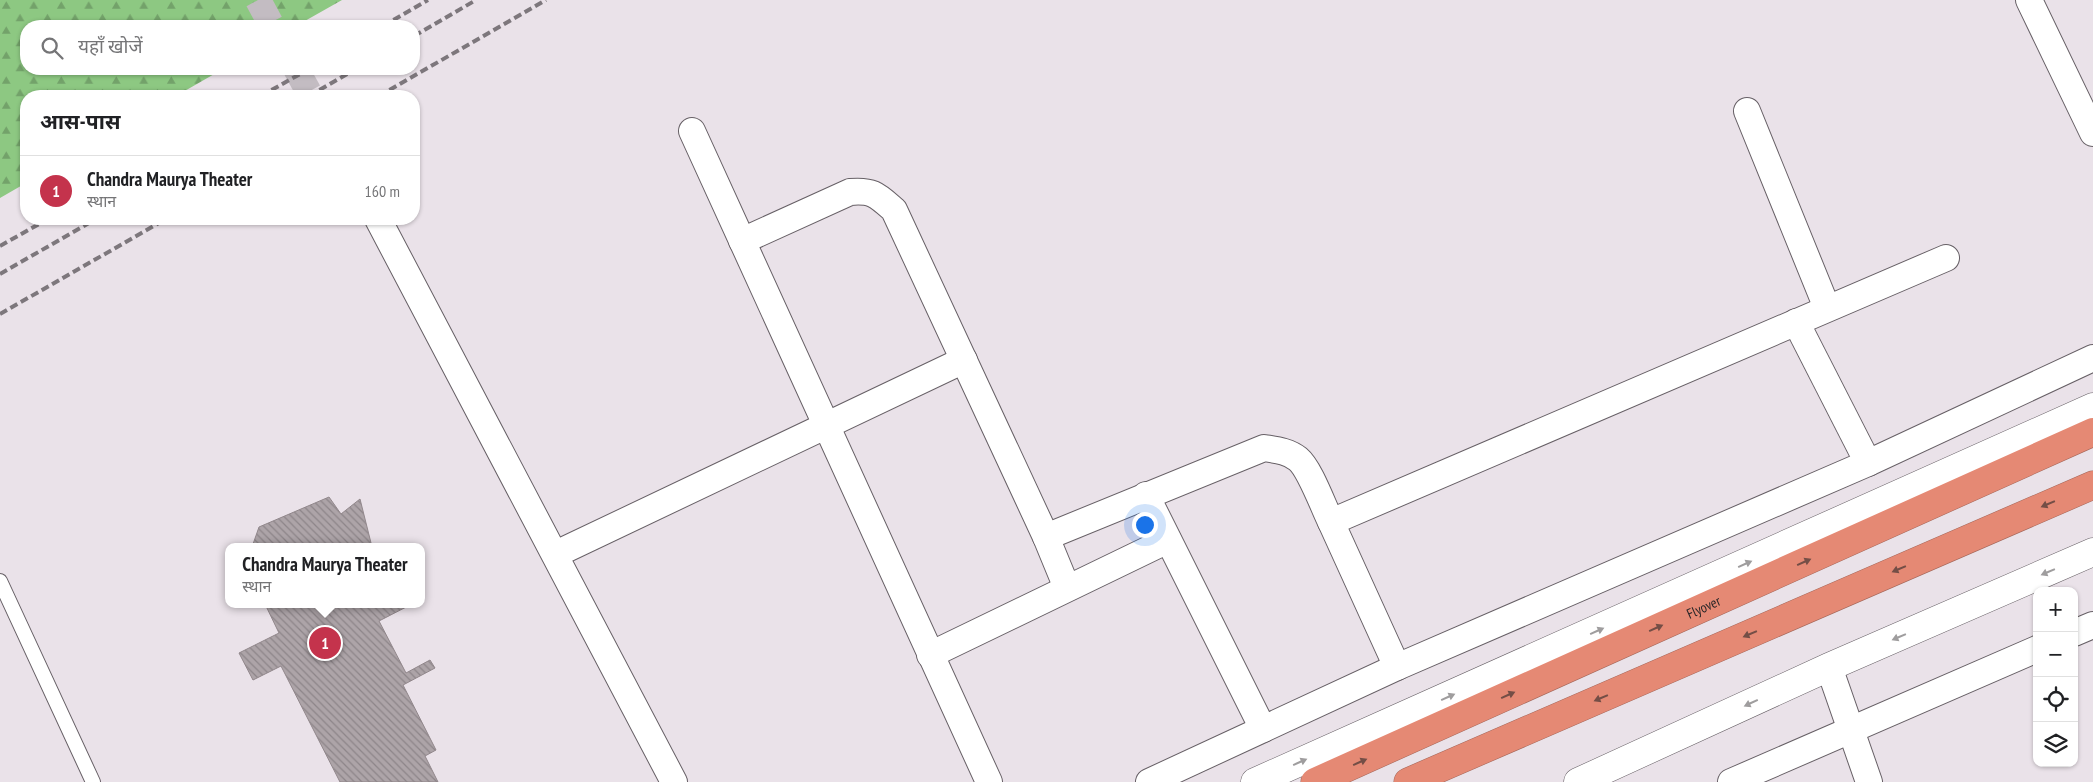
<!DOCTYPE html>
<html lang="hi">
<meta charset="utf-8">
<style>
:root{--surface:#fff;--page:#f2f2f2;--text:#202124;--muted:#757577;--line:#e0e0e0;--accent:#c4334c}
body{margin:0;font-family:"PT Sans Narrow","Noto Sans Devanagari",sans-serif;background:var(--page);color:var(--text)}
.controls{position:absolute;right:15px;bottom:15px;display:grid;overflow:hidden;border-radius:10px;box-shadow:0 1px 4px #0004}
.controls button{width:45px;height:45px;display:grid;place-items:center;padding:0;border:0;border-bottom:1px solid var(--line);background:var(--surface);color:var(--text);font:25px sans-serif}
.you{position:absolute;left:1144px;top:524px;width:18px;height:18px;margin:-12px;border:4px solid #fff;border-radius:50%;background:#1a73e8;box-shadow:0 0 0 8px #1a73e833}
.badge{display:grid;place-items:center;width:32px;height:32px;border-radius:50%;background:var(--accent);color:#fff;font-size:16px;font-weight:700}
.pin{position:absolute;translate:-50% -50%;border:2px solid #fff;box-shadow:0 1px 5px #0006}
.popup{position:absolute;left:225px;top:543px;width:200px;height:65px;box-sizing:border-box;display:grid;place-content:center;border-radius:10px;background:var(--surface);filter:drop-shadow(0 1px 4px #0005);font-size:16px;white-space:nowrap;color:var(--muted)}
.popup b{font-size:19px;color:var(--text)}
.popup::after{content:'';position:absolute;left:50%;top:100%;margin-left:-10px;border:10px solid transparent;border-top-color:var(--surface)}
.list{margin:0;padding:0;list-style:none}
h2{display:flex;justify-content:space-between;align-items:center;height:65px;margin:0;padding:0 20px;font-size:21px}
h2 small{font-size:16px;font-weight:400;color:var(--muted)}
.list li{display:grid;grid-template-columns:32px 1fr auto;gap:15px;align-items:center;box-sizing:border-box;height:70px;padding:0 20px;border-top:1px solid var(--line)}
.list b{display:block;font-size:19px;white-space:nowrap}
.list p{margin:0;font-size:16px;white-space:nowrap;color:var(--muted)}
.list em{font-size:16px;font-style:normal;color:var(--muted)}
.icon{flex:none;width:28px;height:28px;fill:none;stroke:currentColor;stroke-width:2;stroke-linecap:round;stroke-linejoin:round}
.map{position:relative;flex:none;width:2093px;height:782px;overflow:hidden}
.search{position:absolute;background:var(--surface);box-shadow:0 1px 4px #0004;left:20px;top:20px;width:400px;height:55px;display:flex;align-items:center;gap:12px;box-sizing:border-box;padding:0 18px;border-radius:20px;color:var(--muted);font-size:19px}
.panel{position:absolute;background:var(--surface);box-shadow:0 1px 4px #0004;left:20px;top:90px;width:400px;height:135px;border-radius:20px}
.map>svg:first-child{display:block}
</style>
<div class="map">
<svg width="2093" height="782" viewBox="0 0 2093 782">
<defs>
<pattern id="forest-firs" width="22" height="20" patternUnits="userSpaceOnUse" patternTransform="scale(1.25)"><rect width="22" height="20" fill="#8dc882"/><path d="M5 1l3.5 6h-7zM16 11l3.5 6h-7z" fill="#73a26a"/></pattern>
<pattern id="building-back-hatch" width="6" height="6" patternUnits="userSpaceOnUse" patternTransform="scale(1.25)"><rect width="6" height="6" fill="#ada4a8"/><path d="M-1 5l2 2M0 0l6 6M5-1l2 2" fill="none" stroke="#8d8589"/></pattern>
</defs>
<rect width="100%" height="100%" fill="#eae2e9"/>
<polygon fill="url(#forest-firs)" points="0,0 342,0 296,26 26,26 26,69 223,69 176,96 26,96 26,183 0,198"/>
<g fill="url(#building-back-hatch)" stroke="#91878b">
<polygon points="329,497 341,514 360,499 372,547 252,547 259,527"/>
<polygon points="265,604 412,604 379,621 406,673 430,660 435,668 403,685 436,750 425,756 438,782 340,782 281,666 253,680 239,653 279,633"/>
</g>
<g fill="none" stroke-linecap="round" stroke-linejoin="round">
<g stroke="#c3bcc2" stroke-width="26" stroke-dasharray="26 13" stroke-linecap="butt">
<polyline points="258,0 272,26"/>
<polyline points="296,69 311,96"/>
</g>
<defs>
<polyline id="lane" points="0,581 93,782"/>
<g id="street">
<polyline points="2029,0 2093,133"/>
<polyline points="1747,111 1827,308"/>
<polyline points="692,131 989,782"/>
<polyline points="378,219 674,782"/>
<path d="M 742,241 L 850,192 C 873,190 877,195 894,210 L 1046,537 L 1067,588"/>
<polyline points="1796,322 1868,463"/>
<polyline points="1146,495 1263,729"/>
<polyline points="1331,522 1397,667"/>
<path d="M 1046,537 L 1264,448 C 1276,450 1288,451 1298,459 C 1310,469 1323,506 1331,522 L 1946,258"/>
<polyline points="556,554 964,360"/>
<polyline points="2074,633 2093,625"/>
<polyline points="930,655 1168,540"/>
<polyline points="1829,667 1869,782"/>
<polyline points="1149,782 1397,667 1868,463 2093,358"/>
<polyline points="1731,782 2037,649"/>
</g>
<g id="secondary">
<polyline points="1255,782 2093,407"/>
<polyline points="1578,782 1829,667 2093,552"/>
</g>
<g id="highway">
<path id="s1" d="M 1315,782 L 2093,432"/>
<polyline points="1408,782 2093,485"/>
</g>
</defs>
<use href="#lane" stroke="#676066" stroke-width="16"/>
<use href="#street" stroke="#676066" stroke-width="28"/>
<use href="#secondary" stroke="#676066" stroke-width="29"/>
<use href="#highway" stroke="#a36659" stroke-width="29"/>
<use href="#lane" stroke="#fff" stroke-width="14"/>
<use href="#street" stroke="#fff" stroke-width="26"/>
<use href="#secondary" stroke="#fff" stroke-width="28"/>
<use href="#highway" stroke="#e58974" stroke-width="28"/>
<g stroke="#7d777c" stroke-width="4" stroke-dasharray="8 4" stroke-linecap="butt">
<polyline points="383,26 428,0"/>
<polyline points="414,36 476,0"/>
<polyline points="261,96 309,69"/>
<polyline points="309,96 356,69"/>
<polyline points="379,96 546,0"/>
<polyline points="0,246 48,219"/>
<polyline points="0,274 96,219"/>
<polyline points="0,314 166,219"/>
</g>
</g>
<defs><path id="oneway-solid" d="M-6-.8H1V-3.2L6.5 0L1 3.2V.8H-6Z" transform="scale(1.25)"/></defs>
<g fill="#744e46">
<use href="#oneway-solid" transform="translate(2048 504) rotate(157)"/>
<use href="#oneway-solid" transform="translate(1804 562) rotate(-24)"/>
<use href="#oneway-solid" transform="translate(1899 569) rotate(157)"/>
<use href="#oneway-solid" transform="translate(1656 628) rotate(-24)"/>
<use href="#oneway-solid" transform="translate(1750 634) rotate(157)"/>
<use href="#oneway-solid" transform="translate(1508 695) rotate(-24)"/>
<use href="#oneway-solid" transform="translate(1601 698) rotate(157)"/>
<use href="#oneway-solid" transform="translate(1360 762) rotate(-24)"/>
</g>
<g fill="#9f9d9e">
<use href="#oneway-solid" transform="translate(1745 564) rotate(-24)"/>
<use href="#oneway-solid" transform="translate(2048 572) rotate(157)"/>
<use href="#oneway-solid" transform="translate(1597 631) rotate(-24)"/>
<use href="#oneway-solid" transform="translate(1899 637) rotate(157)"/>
<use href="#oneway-solid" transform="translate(1448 697) rotate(-24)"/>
<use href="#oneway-solid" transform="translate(1751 703) rotate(155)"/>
<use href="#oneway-solid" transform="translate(1300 762) rotate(-24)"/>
</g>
<g text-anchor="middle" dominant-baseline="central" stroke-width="4.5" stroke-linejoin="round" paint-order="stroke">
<g font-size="14" fill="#292628" stroke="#fff">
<text stroke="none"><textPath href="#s1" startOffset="426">Flyover</textPath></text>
</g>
</g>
</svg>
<div class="controls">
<button>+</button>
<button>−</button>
<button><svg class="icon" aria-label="locate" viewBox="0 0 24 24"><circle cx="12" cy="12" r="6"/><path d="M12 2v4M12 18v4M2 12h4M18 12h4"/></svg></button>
<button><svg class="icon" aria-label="layers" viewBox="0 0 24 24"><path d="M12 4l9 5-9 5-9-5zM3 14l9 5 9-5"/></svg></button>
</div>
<div class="you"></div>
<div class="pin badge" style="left:325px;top:643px">1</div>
<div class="popup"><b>Chandra Maurya Theater</b>स्थान</div>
<div class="search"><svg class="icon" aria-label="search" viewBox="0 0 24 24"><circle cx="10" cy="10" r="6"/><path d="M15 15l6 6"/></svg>यहाँ खोजें</div>
<section class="panel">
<h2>आस-पास<small></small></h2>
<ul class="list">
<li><span class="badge">1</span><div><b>Chandra Maurya Theater</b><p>स्थान</p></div><em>160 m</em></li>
</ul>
</section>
</div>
